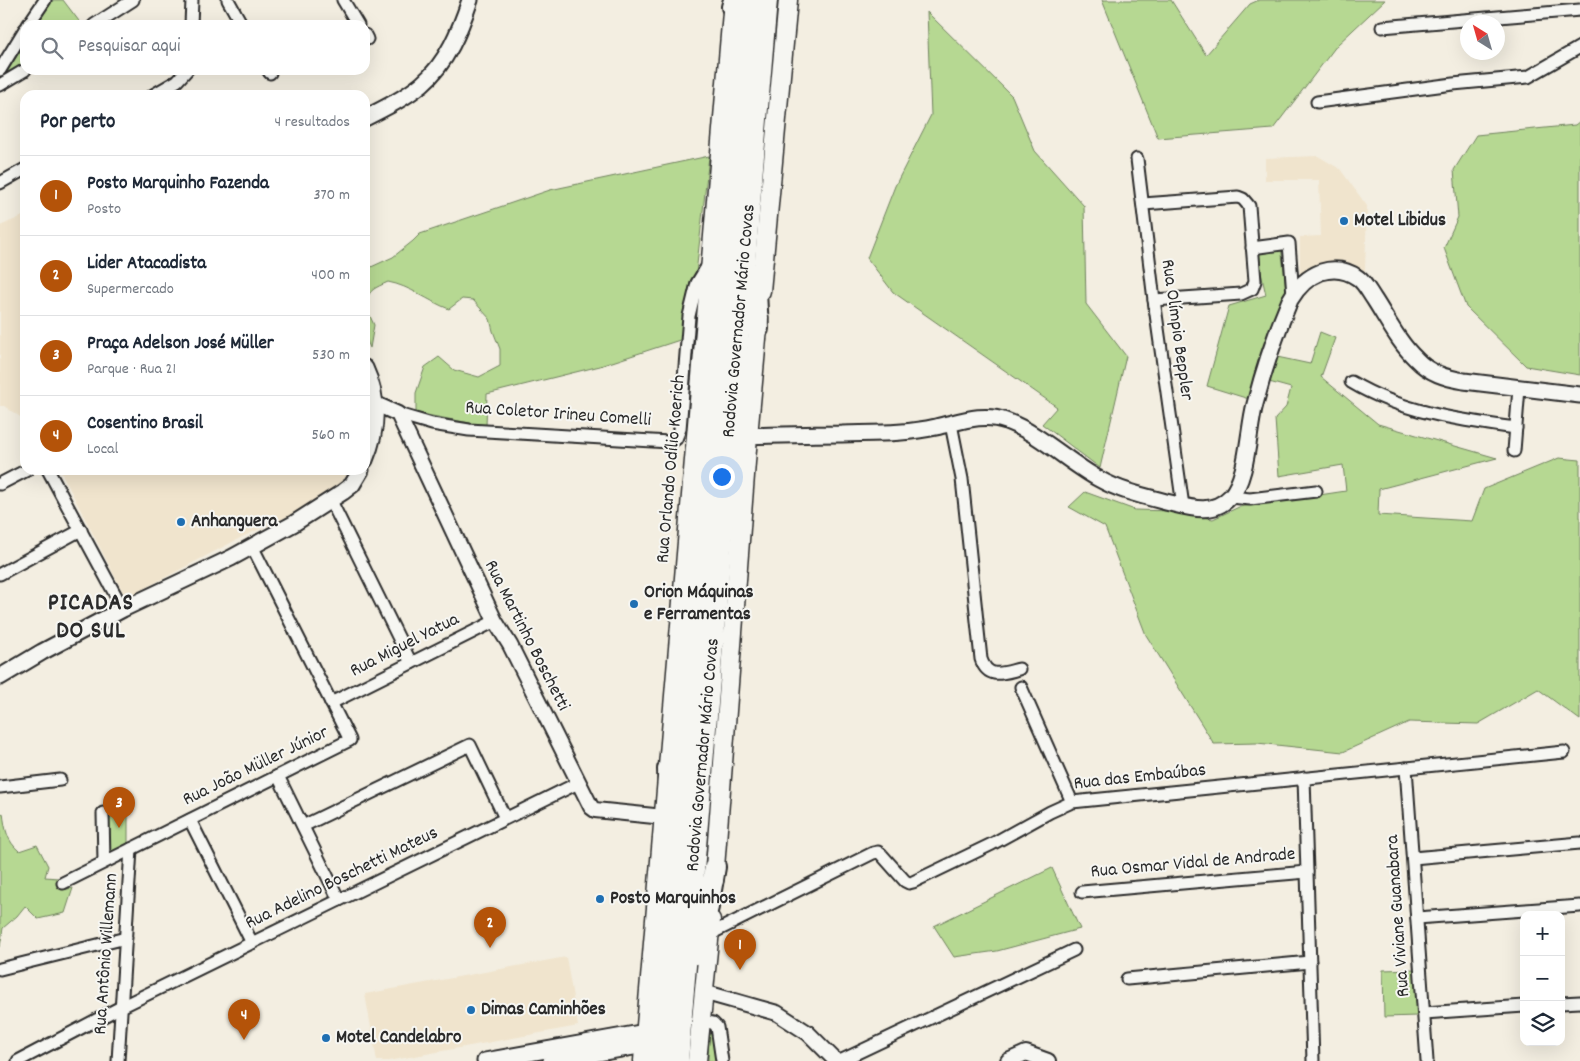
<!DOCTYPE html>
<html lang="pt">
<meta charset="utf-8">
<style>
:root{--surface:#fff;--page:#f6f6f7;--text:#1f2937;--muted:#747a83;--line:#e0e1e3;--accent:#b45309}
body{margin:0;font-family:Dekko,sans-serif;background:var(--page);color:var(--text)}
.controls{position:absolute;right:15px;bottom:15px;display:grid;overflow:hidden;border-radius:10px;box-shadow:0 5px 20px #0002}
.controls button{width:45px;height:45px;display:grid;place-items:center;padding:0;border:0;border-bottom:1px solid var(--line);background:var(--surface);color:var(--text);font:25px sans-serif}
.compass{position:absolute;left:1460px;top:15px;width:45px;height:45px;border-radius:50%;background:var(--surface);box-shadow:0 5px 20px #0002;rotate:323deg}
.you{position:absolute;left:721px;top:476px;width:18px;height:18px;margin:-12px;border:4px solid #fff;border-radius:50%;background:#1a73e8;box-shadow:0 0 0 8px #1a73e833}
.badge{display:grid;place-items:center;width:32px;height:32px;border-radius:50%;background:var(--accent);color:#fff;font-size:16px;font-weight:700}
.pin{position:absolute;translate:-50% -41px;filter:drop-shadow(0 1px 2px #0008)}
.pin::after{content:'';position:absolute;top:26px;width:18px;height:15px;background:inherit;clip-path:polygon(0 0,100% 0,50% 100%)}
.list{margin:0;padding:0;list-style:none}
h2{display:flex;justify-content:space-between;align-items:center;height:65px;margin:0;padding:0 20px;font-size:21px}
h2 small{font-size:16px;font-weight:400;color:var(--muted)}
.list li{display:grid;grid-template-columns:32px 1fr auto;gap:15px;align-items:center;box-sizing:border-box;height:80px;padding:0 20px;border-top:1px solid var(--line)}
.list b{display:block;font-size:19px;white-space:nowrap}
.list p{margin:0;font-size:16px;white-space:nowrap;color:var(--muted)}
.list em{font-size:16px;font-style:normal;color:var(--muted)}
.icon{flex:none;width:28px;height:28px;fill:none;stroke:currentColor;stroke-width:2;stroke-linecap:round;stroke-linejoin:round}
.map{position:relative;flex:none;width:1580px;height:1061px;overflow:hidden}
.search{position:absolute;background:var(--surface);box-shadow:0 5px 20px #0002;left:20px;top:20px;width:350px;height:55px;display:flex;align-items:center;gap:12px;box-sizing:border-box;padding:0 18px;border-radius:15px;color:var(--muted);font-size:19px}
.panel{position:absolute;background:var(--surface);box-shadow:0 5px 20px #0002;left:20px;top:90px;width:350px;height:385px;border-radius:15px}
.map>svg:first-child{display:block}
</style>
<div class="map">
<svg width="1580" height="1061" viewBox="0 0 1580 1061">
<rect width="100%" height="100%" fill="#f3eee1"/>
<filter id="ink" filterUnits="userSpaceOnUse"><feTurbulence type="fractalNoise" baseFrequency=".02" numOctaves="2"/><feDisplacementMap in="SourceGraphic" scale="10" xChannelSelector="R" yChannelSelector="G"/><feConvolveMatrix kernelMatrix="1 2 1 2 8 2 1 2 1" color-interpolation-filters="sRGB"/></filter>
<g filter="url(#ink)">
<g fill="#f0e4cd">
<polygon points="1318,156 1340,169 1367,206 1365,271 1336,266 1300,280 1300,237 1321,236 1319,180 1265,180 1265,158"/>
<polygon points="25,215 25,420 4,406 0,406 0,226"/>
<polygon points="60,470 350,470 341,483 307,508 242,537 126,598"/>
<polygon points="566,957 578,1026 388,1061 377,1061 365,994"/>
</g>
<g fill="#b6d892" stroke="#70825e">
<polygon points="53,0 63,0 82,25 37,25"/>
<polygon points="1102,0 1171,0 1206,55 1250,4 1259,0 1385,0 1337,45 1273,129 1158,138"/>
<polygon points="927,12 1012,96 1035,151 1084,206 1086,304 1126,356 1100,468 1042,424 1057,407 893,292 867,258 895,186 931,115"/>
<polygon points="25,43 25,63 3,78"/>
<polygon points="1580,121 1580,375 1526,366 1466,307 1444,248 1458,217 1454,170 1476,135 1575,125"/>
<path d="M 709,156 L 689,337 L 600,366 L 487,394 L 486,426 L 416,413 L 416,393 L 425,367 L 439,357 L 454,370 L 479,377 L 500,366 L 500,349 L 493,331 L 490,319 L 473,300 L 462,299 L 449,309 C 428,301 410,286 388,282 C 375,288 369,289 365,304 L 365,274 L 369,268 L 393,257 L 413,241 L 420,234 L 550,190 Z"/>
<polygon points="1281,246 1287,297 1249,399 1207,386 1229,306 1266,295 1256,251"/>
<polygon points="365,305 374,325 370,348 365,336"/>
<polygon points="1320,332 1335,338 1321,377 1378,424 1497,458 1379,489 1378,515 1472,521 1484,489 1559,458 1580,460 1580,720 1538,689 1478,724 1409,722 1343,752 1257,743 1214,744 1146,635 1105,527 1069,507 1085,492 1135,510 1171,511 1213,519 1239,507 1346,491 1343,465 1279,476 1275,419 1286,407 1291,388 1269,382 1277,357 1310,364"/>
<polygon points="128,802 128,844 110,854 109,812"/>
<path d="M 3,813 C 5,829 7,841 19,851 L 37,845 L 48,866 L 45,877 L 58,878 L 61,890 L 73,888 L 65,913 L 38,919 L 25,906 L 17,916 L 3,928 L 0,947 L 0,815 Z"/>
<polygon points="1052,868 1080,929 997,951 954,957 934,926"/>
<polygon points="1416,969 1417,1016 1384,1017 1383,970"/>
<polygon points="709,1033 714,1035 718,1061 708,1061"/>
</g>
<g fill="none" stroke-linecap="round" stroke-linejoin="round">
<defs>
<g id="minor">
<polyline points="228,0 242,25"/>
<polyline points="343,0 358,25"/>
<polyline points="28,25 45,0"/>
<polyline points="94,25 133,0"/>
<polyline points="191,25 192,0"/>
<polyline points="1382,27 1580,10"/>
<polyline points="365,35 367,39"/>
<polyline points="0,70 25,29"/>
<polyline points="268,70 270,73"/>
<polyline points="0,85 25,70"/>
<polyline points="153,95 177,81 187,70"/>
<polyline points="1317,102 1453,84 1528,77 1580,47"/>
<polyline points="1137,159 1154,300 1183,506"/>
<polyline points="0,183 25,169"/>
<polyline points="1143,204 1238,197 1243,199 1249,206 1255,281 1252,289 1241,294 1154,300"/>
<polyline points="1252,248 1289,243 1293,295"/>
<path d="M 1351,382 C 1401,412 1458,420 1516,428"/>
<polyline points="398,414 432,424 469,430 669,442 676,439 680,429 689,316 697,283 708,265"/>
<path d="M 951,424 L 962,479 L 981,659 C 988,680 1003,673 1019,669"/>
<polyline points="1514,451 1519,388"/>
<polyline points="48,470 123,609"/>
<polyline points="0,484 27,470"/>
<polyline points="1231,497 1250,499 1316,491"/>
<polyline points="331,501 411,663"/>
<polyline points="0,574 81,530"/>
<polyline points="1021,687 1072,802"/>
<polyline points="331,703 495,621"/>
<polyline points="1406,768 1427,1061"/>
<polyline points="278,776 339,900"/>
<polyline points="1304,778 1313,1061"/>
<polyline points="0,787 60,780"/>
<polyline points="103,813 104,862"/>
<polyline points="190,820 252,943"/>
<polyline points="303,826 470,745 505,818"/>
<polyline points="1413,858 1580,843"/>
<polyline points="63,883 350,740 252,546"/>
<polyline points="1082,892 1307,872"/>
<polyline points="1417,918 1580,906"/>
<polyline points="710,934 873,853 878,852 881,854 905,881 909,883 913,882 992,844 1050,812 1072,802 1564,752"/>
<polyline points="0,969 126,938"/>
<polyline points="1127,979 1310,962"/>
<polyline points="1561,1003 1580,1002"/>
<polyline points="1424,1013 1524,1006"/>
<polyline points="700,1021 713,1023 717,1027 722,1061"/>
<polyline points="18,1061 121,1007 578,783"/>
<polyline points="118,1061 131,849"/>
<polyline points="840,1061 1074,950"/>
</g>
<g id="tertiary">
<polyline points="376,404 398,414 495,621 510,645 591,807 595,810 664,817"/>
<polyline points="703,992 777,1013 808,1033 836,1061"/>
<polyline points="1008,1061 1026,1053 1048,1061"/>
</g>
<g id="secondary">
<path d="M 365,118 C 385,108 405,98 422,84 C 447,63 460,30 470,0"/>
<path d="M 365,368 C 379,398 378,430 365,460"/>
<path d="M 748,436 C 779,435 811,434 842,434 C 874,433 905,434 936,427 C 959,422 983,412 1006,421 C 1039,433 1068,462 1099,479 C 1122,492 1148,497 1174,504 C 1194,509 1214,514 1230,497 C 1248,479 1248,429 1255,404 C 1264,369 1276,333 1290,300 C 1297,288 1308,277 1321,272 C 1334,268 1347,270 1358,278 C 1365,283 1369,292 1374,299 C 1387,319 1399,343 1416,359 C 1429,373 1446,378 1464,381 L 1580,395"/>
<polyline points="0,677 42,652 123,609 231,558 293,524 343,492 352,485 361,470"/>
<polyline points="485,1061 646,1032"/>
<polyline points="551,1061 645,1045"/>
</g>
<g id="primary">
<polyline points="761,291 788,0"/>
<polyline points="714,881 748,436 759,317"/>
<polyline points="643,1061 733,0"/>
<polyline points="697,1061 711,920"/>
</g>
<g id="motorway">
<polyline points="732,7 734,0"/>
<polyline points="755,274 758,329"/>
<polyline points="668,769 670,812"/>
<polyline points="696,954 708,907 715,867"/>
<polyline points="660,1061 749,0"/>
<polyline points="678,1061 767,0"/>
</g>
</defs>
<use href="#minor" stroke="#2b2b2b" stroke-width="15"/>
<use href="#tertiary" stroke="#2b2b2b" stroke-width="18"/>
<use href="#secondary" stroke="#2b2b2b" stroke-width="19"/>
<use href="#primary" stroke="#2b2b2b" stroke-width="21"/>
<use href="#motorway" stroke="#2b2b2b" stroke-width="24"/>
<use href="#minor" stroke="#f6f6f2" stroke-width="11"/>
<use href="#tertiary" stroke="#f6f6f2" stroke-width="14"/>
<use href="#secondary" stroke="#f6f6f2" stroke-width="15"/>
<use href="#primary" stroke="#f6f6f2" stroke-width="18"/>
<use href="#motorway" stroke="#f6f6f2" stroke-width="20"/>
</g>
</g>
<g fill="#1f6fb2" stroke="#f6f6f2" stroke-width="2">
<circle cx="1344" cy="221" r="5"/>
<circle cx="181" cy="522" r="5"/>
<circle cx="634" cy="604" r="5"/>
<circle cx="600" cy="899" r="5"/>
<circle cx="471" cy="1010" r="5"/>
<circle cx="326" cy="1038" r="5"/>
</g>
<g text-anchor="middle" dominant-baseline="central" stroke-width="4" stroke-linejoin="round" paint-order="stroke">
<g font-size="19" font-weight="bold" fill="#2b2b2b" stroke="#f6f6f2" text-anchor="start">
<text x="1354" y="221">Motel Libidus</text>
<text x="191" y="522">Anhanguera</text>
<text x="644" y="593">Orion Máquinas<tspan x="644" dy="22">e Ferramentas</tspan></text>
<text x="610" y="899">Posto Marquinhos</text>
<text x="481" y="1010">Dimas Caminhões</text>
<text x="336" y="1038">Motel Candelabro</text>
</g>
<g font-size="19" fill="#2b2b2b" stroke="#f6f6f2">
<text transform="translate(740 321) rotate(-85)">Rodovia Governador Mário Covas</text>
<text transform="translate(1176 330) rotate(82)">Rua Olímpio Beppler</text>
<text transform="translate(558 415) rotate(4)">Rua Coletor Irineu Comelli</text>
<text transform="translate(672 469) rotate(-85)">Rua Orlando Odílio Koerich</text>
<text transform="translate(526 636) rotate(63)">Rua Martinho Boschetti</text>
<text transform="translate(405 646) rotate(-27)">Rua Miguel Yatua</text>
<text transform="translate(704 755) rotate(-85)">Rodovia Governador Mário Covas</text>
<text transform="translate(256 767) rotate(-26)">Rua João Müller Júnior</text>
<text transform="translate(1140 778) rotate(-6)">Rua das Embaúbas</text>
<text transform="translate(1193 864) rotate(-5)">Rua Osmar Vidal de Andrade</text>
<text transform="translate(342 879) rotate(-26)">Rua Adelino Boschetti Mateus</text>
<text transform="translate(1399 916) rotate(-94)">Rua Viviane Guanabara</text>
<text transform="translate(107 954) rotate(-86)">Rua Antônio Willemann</text>
</g>
<g font-size="24" font-weight="bold" letter-spacing="1" fill="#2b2b2b" stroke="#f6f6f2">
<text x="91" y="604">PICADAS<tspan x="91" dy="28">DO SUL</tspan></text>
</g>
</g>
</svg>
<div class="controls">
<button>+</button>
<button>−</button>
<button><svg class="icon" aria-label="layers" viewBox="0 0 24 24"><path d="M12 4l9 5-9 5-9-5zM3 14l9 5 9-5"/></svg></button>
</div>
<svg class="compass" viewBox="-18 -18 36 36"><path d="M0-13l5 13h-10z" fill="#e53935"/><path d="M0 13l5-13h-10z" fill="#747a83"/></svg>
<div class="you"></div>
<div class="pin badge" style="left:740px;top:970px">1</div>
<div class="pin badge" style="left:490px;top:948px">2</div>
<div class="pin badge" style="left:119px;top:828px">3</div>
<div class="pin badge" style="left:244px;top:1040px">4</div>
<div class="search"><svg class="icon" aria-label="search" viewBox="0 0 24 24"><circle cx="10" cy="10" r="6"/><path d="M15 15l6 6"/></svg>Pesquisar aqui</div>
<section class="panel">
<h2>Por perto<small>4 resultados</small></h2>
<ul class="list">
<li><span class="badge">1</span><div><b>Posto Marquinho Fazenda</b><p>Posto</p></div><em>370 m</em></li>
<li><span class="badge">2</span><div><b>Lider Atacadista</b><p>Supermercado</p></div><em>400 m</em></li>
<li><span class="badge">3</span><div><b>Praça Adelson José Müller</b><p>Parque · Rua 21</p></div><em>530 m</em></li>
<li><span class="badge">4</span><div><b>Cosentino Brasil</b><p>Local</p></div><em>560 m</em></li>
</ul>
</section>
</div>
